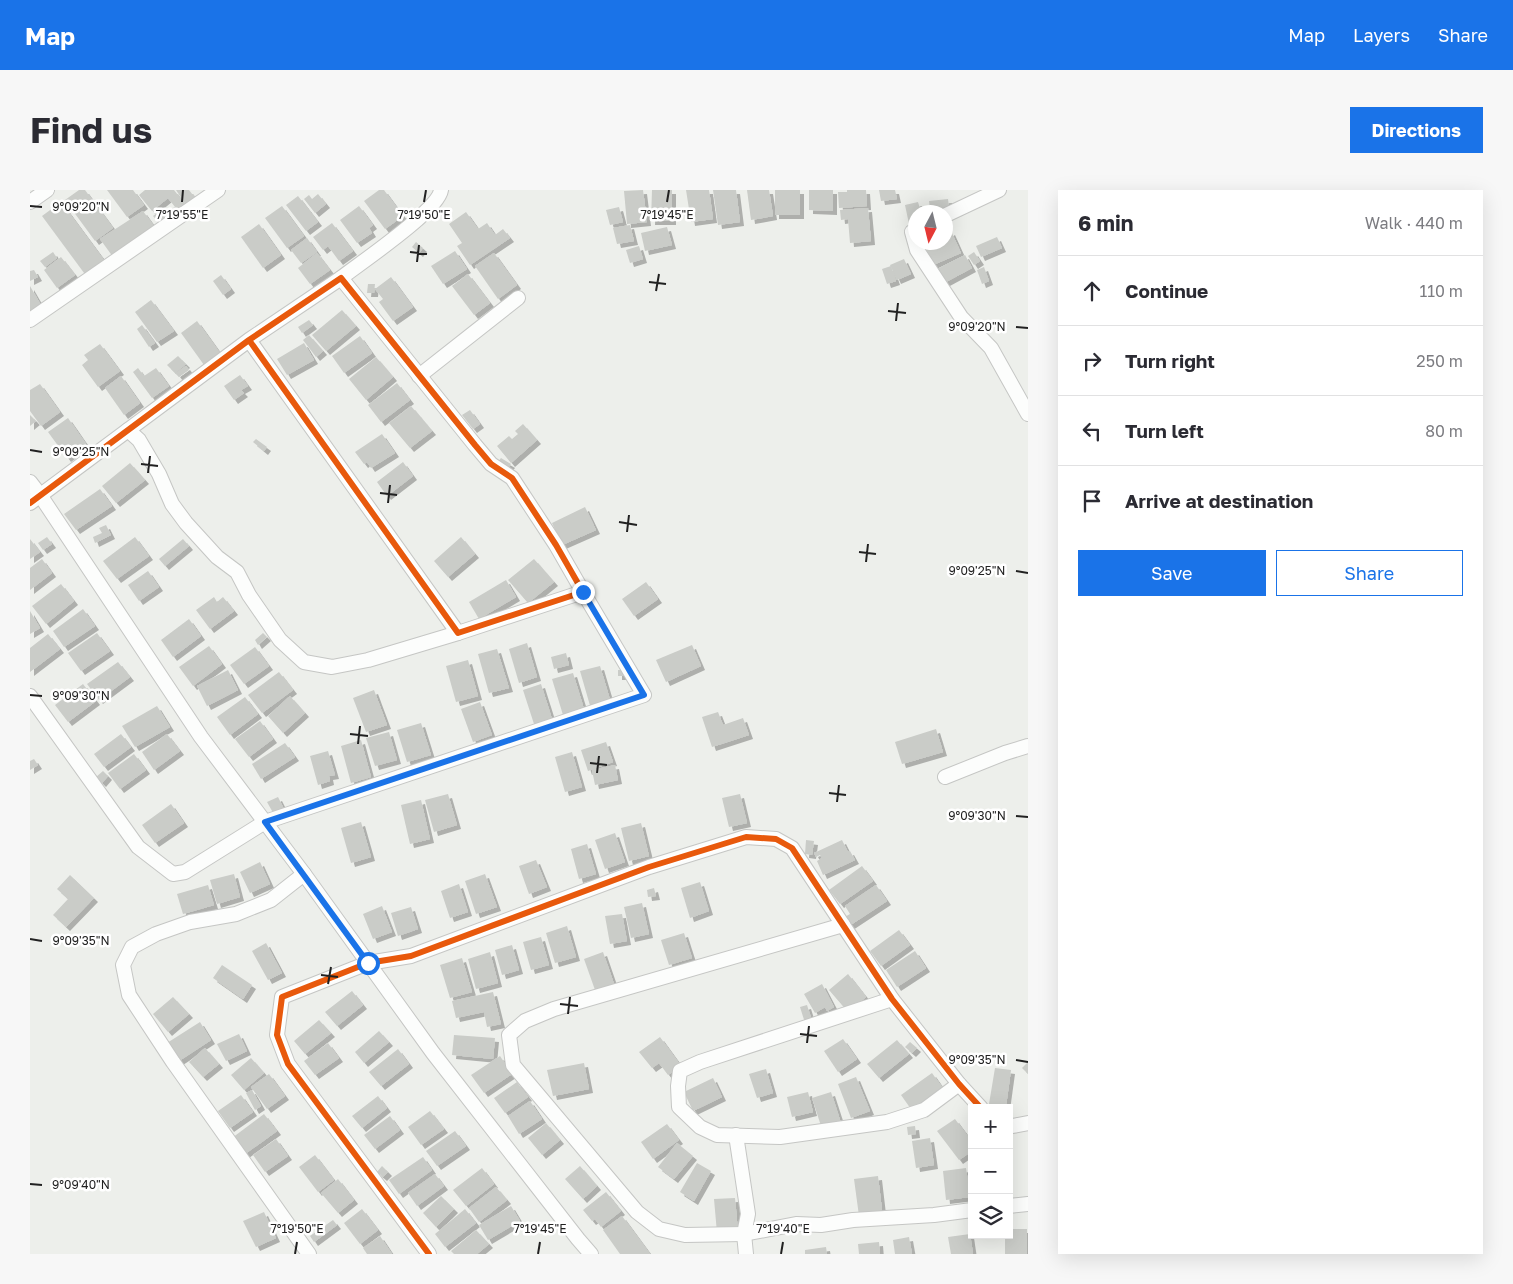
<!DOCTYPE html>
<meta charset="utf-8">
<style>
:root{--surface:#fff;--page:#f7f7f7;--text:#2b2b33;--muted:#7c7c81;--line:#e1e1e2;--accent:#1a73e8}
body{margin:0;font-family:"Golos Text",sans-serif;background:var(--page);color:var(--text)}
.controls{position:absolute;right:15px;bottom:15px;display:grid;overflow:hidden;border-radius:0px;box-shadow:0 5px 20px #0002}
.controls button{width:45px;height:45px;display:grid;place-items:center;padding:0;border:0;border-bottom:1px solid var(--line);background:var(--surface);color:var(--text);font:25px sans-serif}
.compass{position:absolute;left:878px;top:15px;width:45px;height:45px;border-radius:50%;background:var(--surface);box-shadow:0 5px 20px #0002;rotate:187deg}
.stop{position:absolute;width:15px;height:15px;margin:-11px;border:4px solid #1a73e8;border-radius:50%;background:#fff}
.stop.end{background:#1a73e8;border-color:#fff;box-shadow:0 1px 5px #0008}
.list{margin:0;padding:0;list-style:none}
h2{display:flex;justify-content:space-between;align-items:center;height:65px;margin:0;padding:0 20px;font-size:21px}
h2 small{font-size:16px;font-weight:400;color:var(--muted)}
.list li{display:grid;grid-template-columns:32px 1fr auto;gap:15px;align-items:center;box-sizing:border-box;height:70px;padding:0 20px;border-top:1px solid var(--line)}
.list b{display:block;font-size:19px;white-space:nowrap}
.list em{font-size:16px;font-style:normal;color:var(--muted)}
.actions{display:flex;gap:10px;padding:15px 20px}
.actions a{flex:1;padding:11px 0;border:1px solid var(--accent);border-radius:0px;text-align:center;font-size:18px;color:var(--accent)}
.actions .main{background:var(--accent);color:#fff}
.icon{flex:none;width:28px;height:28px;fill:none;stroke:currentColor;stroke-width:2;stroke-linecap:round;stroke-linejoin:round}
.map{position:relative;flex:none;width:998px;height:1064px;overflow:hidden;border-radius:0px}
header{display:flex;align-items:center;gap:30px;box-sizing:border-box;height:70px;padding:0 25px;background:var(--accent);color:#fff}
header strong{font-size:24px}
nav{display:flex;gap:28px;margin-inline-start:auto;font-size:18px}
.intro{display:flex;align-items:center;justify-content:space-between;box-sizing:border-box;height:120px;padding:0 30px}
h1{margin:0;font-size:35px}
.button{padding:12px 22px;border-radius:0px;background:var(--accent);color:#fff;font-size:18px;font-weight:700}
main{display:flex;gap:30px;padding:0 30px}
aside{flex:1;background:var(--surface);border-radius:0px;box-shadow:0 5px 20px #0002}
.map>svg:first-child{display:block}
</style>
<header>
<strong>Map</strong>
<nav><a>Map</a><a>Layers</a><a>Share</a></nav>
</header>
<div class="intro"><h1>Find us</h1><a class="button">Directions</a></div>
<main>
<div class="map">
<svg width="998" height="1064" viewBox="0 0 998 1064">
<defs>
<filter id="shadow"><feDropShadow dx="4" dy="4" stdDeviation="0" flood-color="#0004"/></filter>
</defs>
<rect width="100%" height="100%" fill="#edefeb"/>
<g fill="#caccc8" filter="url(#shadow)">
<polygon points="49,0 55,0 83,38 65,51 35,10"/>
<polygon points="77,0 103,0 114,15 97,27"/>
<polygon points="115,0 144,0 155,14 145,23 141,19 145,17 138,8 122,21 109,5"/>
<polygon points="146,0 159,0 166,9 156,15"/>
<polygon points="349,0 354,0 373,26 355,39 334,11"/>
<polygon points="613,0 617,32 597,34 594,1"/>
<polygon points="622,0 642,0 642,31 621,31"/>
<polygon points="656,0 679,0 683,29 661,32"/>
<polygon points="683,0 706,0 710,32 688,35"/>
<polygon points="717,0 739,0 743,26 721,30"/>
<rect x="745" y="0" width="25" height="25"/>
<polygon points="779,0 803,0 803,21 779,20"/>
<polygon points="817,0 836,0 837,16 809,18 808,2 817,2"/>
<polygon points="849,0 865,0 867,9 851,11"/>
<polygon points="288,4 296,14 285,23 274,9 279,5 282,9"/>
<polygon points="268,6 288,32 276,41 256,15"/>
<polygon points="918,9 919,17 900,19 899,11"/>
<polygon points="31,12 76,73 57,87 12,26"/>
<polygon points="888,12 891,22 886,22 886,32 879,34 875,15"/>
<polygon points="252,16 274,46 257,58 235,28"/>
<polygon points="329,16 343,35 339,38 342,43 327,53 310,30"/>
<polygon points="589,17 593,32 580,35 576,20"/>
<polygon points="838,18 841,51 820,53 818,29 811,30 810,20"/>
<polygon points="132,19 140,29 132,36 123,26"/>
<polygon points="113,21 126,39 83,67 70,49"/>
<polygon points="436,22 448,39 457,33 465,45 473,39 480,48 440,75 427,56 432,53 419,34"/>
<polygon points="302,33 323,61 309,71 298,56 293,60 283,47"/>
<polygon points="229,34 251,65 233,78 211,47"/>
<polygon points="600,35 604,51 587,54 583,38"/>
<polygon points="637,37 642,55 615,61 611,43"/>
<polygon points="921,41 931,63 903,75 894,54 916,52 916,44"/>
<polygon points="967,47 972,58 951,67 946,56"/>
<polygon points="277,48 287,62 271,73 261,60"/>
<polygon points="386,52 393,58 389,63 382,57"/>
<polygon points="609,56 613,69 600,73 596,60"/>
<polygon points="425,61 437,79 413,94 401,76"/>
<polygon points="23,62 27,68 15,77 10,71"/>
<polygon points="944,62 950,71 944,75 938,66"/>
<polygon points="287,63 300,80 280,94 268,78"/>
<polygon points="464,63 487,95 468,109 445,76"/>
<polygon points="935,65 942,78 914,93 907,79"/>
<polygon points="31,67 45,85 27,98 14,80"/>
<polygon points="874,69 881,84 867,90 860,75"/>
<polygon points="861,76 866,91 857,94 852,79"/>
<polygon points="954,77 959,91 952,94 947,80"/>
<polygon points="4,80 8,87 0,91 0,81"/>
<polygon points="438,84 460,113 444,125 422,96"/>
<polygon points="191,85 201,99 193,105 183,91"/>
<polygon points="361,87 383,117 363,131 349,112 353,109 345,99"/>
<polygon points="338,94 345,94 344,103 337,103"/>
<polygon points="0,96 12,117 0,123"/>
<polygon points="121,110 144,141 127,152 105,122"/>
<polygon points="312,120 326,136 296,161 282,145"/>
<polygon points="279,130 283,135 272,143 268,137"/>
<polygon points="167,131 190,163 174,175 151,143"/>
<polygon points="112,135 125,153 119,157 107,139"/>
<polygon points="279,145 293,161 286,167 273,150"/>
<polygon points="330,146 342,163 314,183 302,166"/>
<polygon points="274,153 284,170 257,185 247,169"/>
<polygon points="70,154 90,181 68,197 52,175 58,170 54,165"/>
<polygon points="148,166 156,174 145,183 137,175"/>
<polygon points="346,167 363,187 336,210 319,189"/>
<polygon points="156,176 159,180 149,187 146,183"/>
<polygon points="108,178 114,186 126,178 139,196 122,208 103,182"/>
<polygon points="210,185 218,196 211,200 214,203 204,210 194,196"/>
<polygon points="91,186 110,213 94,225 75,198"/>
<polygon points="367,193 380,210 351,232 338,215"/>
<polygon points="10,194 30,222 11,236 0,221 0,200"/>
<polygon points="381,216 402,241 380,258 359,233"/>
<polygon points="440,220 450,234 443,239 432,225"/>
<polygon points="0,225 6,231 0,236"/>
<polygon points="38,228 56,254 37,268 18,242"/>
<polygon points="493,234 507,250 481,273 467,256 479,246 482,249 488,244 485,241"/>
<polygon points="352,244 365,263 341,278 337,272 334,274 325,262"/>
<polygon points="226,249 237,257 234,261 223,252"/>
<polygon points="471,268 481,274 477,279 467,273"/>
<polygon points="373,272 383,286 357,306 347,292"/>
<polygon points="100,273 115,290 86,313 72,296"/>
<polygon points="70,299 82,316 46,340 34,324"/>
<polygon points="555,317 566,340 532,355 522,333"/>
<polygon points="76,335 81,345 65,353 63,347 72,343 69,338"/>
<polygon points="17,347 22,354 13,360 8,353"/>
<polygon points="105,347 119,366 87,389 73,371"/>
<polygon points="431,347 445,364 418,387 404,371"/>
<polygon points="0,349 10,362 0,369"/>
<polygon points="153,349 159,356 135,376 129,369"/>
<polygon points="12,369 22,383 0,400 0,378"/>
<polygon points="504,369 524,392 498,413 478,390"/>
<polygon points="118,381 129,397 109,411 98,395"/>
<polygon points="476,390 486,407 449,429 439,412"/>
<polygon points="616,392 628,409 604,426 592,409"/>
<polygon points="31,394 44,411 16,434 2,416"/>
<polygon points="184,407 187,412 193,407 204,421 180,439 166,420"/>
<polygon points="53,419 65,436 34,457 23,441"/>
<polygon points="0,421 10,438 0,444"/>
<polygon points="159,429 171,446 143,467 131,450"/>
<polygon points="67,443 80,461 51,481 38,463"/>
<polygon points="233,443 237,447 228,455 225,450"/>
<polygon points="18,444 30,459 0,482 0,458"/>
<polygon points="497,453 507,487 489,493 479,459"/>
<polygon points="662,455 671,476 636,492 626,470"/>
<polygon points="179,456 192,474 163,496 149,477"/>
<polygon points="225,457 239,476 214,494 200,475"/>
<polygon points="467,459 479,498 459,503 448,464"/>
<polygon points="536,463 539,475 524,479 521,467"/>
<polygon points="438,470 448,506 426,512 416,476"/>
<polygon points="88,472 100,487 69,510 57,494"/>
<polygon points="570,476 581,513 561,519 550,481"/>
<polygon points="198,480 208,500 177,516 167,496"/>
<polygon points="588,480 596,480 595,486 588,486"/>
<polygon points="249,482 263,500 232,523 218,505"/>
<polygon points="543,483 554,519 533,525 522,489"/>
<polygon points="53,494 66,511 38,532 25,515"/>
<polygon points="511,494 522,529 504,534 493,500"/>
<polygon points="344,500 357,535 336,542 323,508"/>
<polygon points="260,506 275,523 253,543 238,526"/>
<polygon points="215,507 228,524 200,545 187,527"/>
<polygon points="450,512 462,545 443,552 431,519"/>
<polygon points="127,516 140,537 105,557 92,536"/>
<polygon points="688,522 693,535 713,528 719,545 682,557 672,527"/>
<polygon points="230,531 243,549 219,567 205,549"/>
<polygon points="391,533 401,565 377,572 367,540"/>
<polygon points="906,539 913,562 872,574 865,552"/>
<polygon points="359,542 367,570 345,576 336,548"/>
<polygon points="91,544 101,557 74,577 64,564"/>
<polygon points="137,544 150,561 124,580 112,562"/>
<polygon points="331,550 341,587 321,593 311,556"/>
<polygon points="576,552 583,572 558,581 551,560"/>
<polygon points="255,553 265,567 231,589 222,574"/>
<polygon points="298,561 305,585 299,586 300,591 288,595 280,566"/>
<polygon points="542,562 552,597 535,602 525,567"/>
<polygon points="104,564 116,580 90,599 78,583"/>
<polygon points="4,569 8,575 0,580 0,571"/>
<polygon points="585,575 588,590 565,595 562,580"/>
<polygon points="73,581 78,586 72,593 66,587"/>
<polygon points="418,604 427,635 404,642 395,610"/>
<polygon points="710,604 717,633 699,637 692,608"/>
<polygon points="248,607 256,623 246,628 237,612"/>
<polygon points="391,610 400,649 380,654 371,615"/>
<polygon points="141,614 154,633 125,653 112,635"/>
<polygon points="331,632 341,667 321,673 311,638"/>
<polygon points="611,633 619,666 599,671 591,638"/>
<polygon points="585,643 595,672 575,679 565,650"/>
<polygon points="776,650 784,651 782,665 775,664"/>
<polygon points="812,650 818,662 820,661 825,670 793,685 787,671 792,668 790,665 786,667 784,663"/>
<polygon points="557,654 566,684 549,689 541,659"/>
<polygon points="506,670 517,697 499,704 489,676"/>
<polygon points="230,672 240,694 220,703 210,682"/>
<polygon points="832,676 843,691 810,714 799,700"/>
<polygon points="204,684 210,707 187,714 180,690"/>
<polygon points="455,684 467,717 446,724 435,691"/>
<polygon points="40,685 64,708 36,737 23,725 38,709 27,699"/>
<polygon points="670,692 679,721 660,728 651,698"/>
<polygon points="429,694 438,722 420,728 411,701"/>
<polygon points="178,695 184,715 153,724 147,704"/>
<polygon points="846,695 857,711 819,736 813,728 820,724 815,716"/>
<polygon points="624,698 626,706 618,707 617,700"/>
<polygon points="612,713 619,744 601,748 594,717"/>
<polygon points="352,716 362,742 343,749 333,724"/>
<polygon points="381,717 388,739 368,746 361,723"/>
<polygon points="592,724 597,751 580,754 575,726"/>
<polygon points="537,736 546,767 525,773 516,743"/>
<polygon points="869,740 880,755 851,776 840,761"/>
<polygon points="654,743 662,768 639,775 631,750"/>
<polygon points="511,747 519,775 501,780 493,752"/>
<polygon points="236,753 252,783 238,790 222,761"/>
<polygon points="482,755 489,780 472,785 465,760"/>
<polygon points="885,761 896,778 867,797 856,780"/>
<polygon points="460,762 468,793 446,799 438,769"/>
<polygon points="573,762 584,794 565,800 554,769"/>
<polygon points="432,768 442,802 420,808 410,775"/>
<polygon points="192,775 222,795 213,809 183,788"/>
<polygon points="818,784 836,807 818,822 799,800"/>
<polygon points="792,794 804,817 797,821 795,817 785,823 774,804"/>
<polygon points="322,801 333,815 307,836 295,822"/>
<polygon points="463,802 471,834 457,837 454,822 426,828 422,811"/>
<polygon points="143,807 159,824 138,842 123,824"/>
<polygon points="777,815 783,834 776,836 770,817"/>
<polygon points="289,830 301,843 275,864 264,851"/>
<polygon points="170,832 181,850 149,871 137,853"/>
<polygon points="349,841 359,852 334,873 325,862"/>
<polygon points="209,844 217,861 196,871 187,854"/>
<polygon points="424,845 465,848 463,869 422,865"/>
<polygon points="630,847 651,876 638,885 629,873 622,878 609,862"/>
<polygon points="813,849 827,869 808,882 794,861"/>
<polygon points="867,850 879,864 849,888 837,874"/>
<polygon points="880,852 887,858 882,863 875,857"/>
<polygon points="298,853 309,868 285,885 274,871"/>
<polygon points="175,858 189,874 173,887 159,872"/>
<polygon points="368,859 379,874 351,896 339,882"/>
<polygon points="470,866 482,884 454,903 441,885"/>
<polygon points="221,868 234,883 214,900 201,885"/>
<polygon points="998,872 998,884 992,878"/>
<polygon points="554,873 559,899 523,906 517,880"/>
<polygon points="965,878 981,880 976,916 959,914"/>
<polygon points="736,879 743,903 727,908 719,884"/>
<polygon points="902,883 914,900 883,922 871,905"/>
<polygon points="239,884 255,906 237,919 221,897"/>
<polygon points="826,887 840,921 821,928 808,894"/>
<polygon points="683,888 692,907 663,921 654,902"/>
<polygon points="487,892 498,907 475,923 464,908"/>
<polygon points="222,900 231,916 225,920 216,903"/>
<polygon points="778,902 783,922 762,927 757,907"/>
<polygon points="801,902 811,933 792,939 782,908"/>
<polygon points="211,905 223,922 200,938 188,921"/>
<polygon points="348,906 357,918 332,938 322,926"/>
<polygon points="500,911 512,929 489,944 478,926"/>
<polygon points="400,921 414,939 391,955 378,937"/>
<polygon points="234,924 247,941 215,964 202,948"/>
<polygon points="360,926 370,940 345,959 334,945"/>
<polygon points="925,929 942,952 942,961 929,970 907,941"/>
<polygon points="516,933 530,950 512,965 498,948"/>
<polygon points="637,934 649,950 623,969 611,952"/>
<polygon points="885,936 886,944 878,945 877,937"/>
<polygon points="425,941 436,956 407,976 396,961"/>
<polygon points="900,948 904,975 886,978 882,951"/>
<polygon points="246,949 258,966 235,982 223,965"/>
<polygon points="647,953 663,966 644,989 628,977"/>
<polygon points="285,965 304,990 288,1002 269,977"/>
<polygon points="393,967 402,980 369,1004 359,990"/>
<polygon points="667,973 681,981 664,1011 650,1002"/>
<polygon points="352,976 358,982 353,987 347,982"/>
<polygon points="550,976 567,996 553,1009 535,989"/>
<polygon points="452,978 464,994 436,1016 423,1000"/>
<polygon points="936,978 940,1007 916,1010 913,981"/>
<polygon points="405,984 414,996 387,1016 378,1003"/>
<polygon points="848,986 852,1020 836,1022 836,1026 829,1026 824,989"/>
<polygon points="308,989 324,1010 308,1023 291,1003"/>
<polygon points="466,997 477,1010 449,1032 439,1018"/>
<polygon points="576,1002 591,1021 571,1037 565,1029 562,1031 553,1020"/>
<polygon points="411,1006 424,1019 406,1037 393,1023"/>
<polygon points="705,1008 708,1042 687,1043 684,1009"/>
<polygon points="481,1016 490,1031 458,1050 449,1035"/>
<polygon points="332,1019 348,1040 330,1054 314,1033"/>
<polygon points="435,1019 446,1033 415,1057 405,1044"/>
<polygon points="234,1022 246,1048 226,1057 213,1031"/>
<polygon points="592,1026 620,1064 590,1064 573,1040"/>
<polygon points="303,1030 307,1035 284,1052 280,1046"/>
<polygon points="979,1039 997,1039 997,1064 975,1064 975,1045 979,1045"/>
<polygon points="446,1040 459,1054 447,1064 424,1064 421,1061"/>
<polygon points="940,1044 943,1064 921,1064 918,1047"/>
<polygon points="350,1046 362,1064 337,1064 333,1058"/>
<polygon points="879,1047 882,1064 865,1064 863,1050"/>
<polygon points="849,1052 850,1064 829,1064 828,1054"/>
<polygon points="796,1057 797,1064 775,1064 775,1060"/>
</g>
<g fill="none" stroke-linecap="round" stroke-linejoin="round">
<defs>
<g id="minor">
<polyline points="0,12 17,0"/>
<polyline points="916,25 969,0"/>
<polyline points="886,40 882,42 887,60 931,127 961,158 998,224"/>
<path d="M 311,88 C 330,73 408,21 411,0"/>
<polyline points="0,130 188,0"/>
<polyline points="389,186 488,108"/>
<polyline points="98,240 109,250 129,284 142,314 156,333 187,367 207,382 219,405 250,450 274,472 302,477 338,470 428,443"/>
<polyline points="0,292 10,305 171,547 274,684 403,863 548,1049 561,1064"/>
<polyline points="0,313 219,150 428,443 553,402 526,355 482,288 461,274 445,255 311,88 219,150"/>
<polyline points="0,506 108,657 143,684 155,682 235,632 614,505 553,402"/>
<polyline points="915,587 975,563 998,556"/>
<polyline points="274,684 241,710 206,724 160,732 126,744 102,757 93,775 99,805 143,872 279,1064"/>
<polyline points="813,735 524,819 495,831 479,845 483,875 607,1022 629,1039 655,1045 714,1044 766,1034 791,1035 823,1030 904,1025 942,1020"/>
<polyline points="862,809 670,872 650,881 648,896 649,917 670,937 687,945 750,947 857,932 894,920 929,894"/>
<polyline points="979,935 983,936 998,933"/>
<polyline points="706,945 718,1024 714,1044 716,1064"/>
<polyline points="979,1016 998,1014"/>
<polyline points="399,1064 258,874 247,845 252,807 338,773 381,766 619,677 716,647 746,649 762,658 862,809 929,894 951,918"/>
</g>
</defs>
<use href="#minor" stroke="#c5c6c4" stroke-width="16"/>
<use href="#minor" stroke="#fcfdfc" stroke-width="14"/>
<defs>
<g id="cycleway">
<polyline points="0,313 219,150 428,443 553,402 526,355 482,288 461,274 445,255 311,88 219,150"/>
<polyline points="399,1064 258,874 247,845 252,807 338,773 381,766 619,677 716,647 746,649 762,658 862,809 929,894 951,918"/>
</g>
</defs>
<use href="#cycleway" stroke="#fff" stroke-width="9"/>
<use href="#cycleway" stroke="#e8590c" stroke-width="6"/>
</g>
<g fill="none" stroke-linecap="round" stroke-linejoin="round">
<polyline stroke="#1a73e8" stroke-width="6" points="338,773 235,632 614,505 553,402"/>
</g>
<path fill="none" stroke="#212121" stroke-width="2" d="M 152,12 L 153,0M 394,12 L 396,0M 637,12 L 639,0M 0,16 L 12,17M 380,62 L 397,64M 387,72 L 389,55M 619,92 L 636,94M 626,101 L 629,84M 858,121 L 876,123M 866,131 L 868,113M 986,137 L 998,138M 0,260 L 12,262M 111,274 L 128,276M 118,283 L 120,266M 350,303 L 367,305M 358,313 L 360,295M 589,332 L 607,335M 597,342 L 599,325M 829,362 L 846,364M 836,372 L 838,354M 986,381 L 998,383M 0,505 L 12,506M 320,544 L 338,546M 328,554 L 330,536M 560,573 L 577,575M 567,583 L 569,566M 799,603 L 816,605M 807,612 L 809,595M 986,626 L 998,627M 0,749 L 12,751M 291,785 L 308,787M 298,794 L 301,777M 530,814 L 548,816M 538,824 L 540,807M 770,844 L 787,846M 777,853 L 779,836M 986,870 L 998,872M 0,994 L 12,995M 265,1064 L 267,1052M 508,1064 L 510,1052M 751,1064 L 753,1052"/>
<g font-size="12" text-anchor="middle" fill="#212121" stroke="#fff" stroke-width="5" stroke-linejoin="round" paint-order="stroke">
<text x="51" y="21">9°09'20"N</text>
<text x="152" y="29">7°19'55"E</text>
<text x="394" y="29">7°19'50"E</text>
<text x="637" y="29">7°19'45"E</text>
<text x="947" y="141">9°09'20"N</text>
<text x="51" y="266">9°09'25"N</text>
<text x="947" y="385">9°09'25"N</text>
<text x="51" y="510">9°09'30"N</text>
<text x="947" y="630">9°09'30"N</text>
<text x="51" y="755">9°09'35"N</text>
<text x="947" y="874">9°09'35"N</text>
<text x="51" y="999">9°09'40"N</text>
<text x="267" y="1043">7°19'50"E</text>
<text x="510" y="1043">7°19'45"E</text>
<text x="753" y="1043">7°19'40"E</text>
</g>
</svg>
<div class="controls">
<button>+</button>
<button>−</button>
<button><svg class="icon" aria-label="layers" viewBox="0 0 24 24"><path d="M12 4l9 5-9 5-9-5zM3 14l9 5 9-5"/></svg></button>
</div>
<svg class="compass" viewBox="-18 -18 36 36"><path d="M0-13l5 13h-10z" fill="#e53935"/><path d="M0 13l5-13h-10z" fill="#7c7c81"/></svg>
<div class="stop" style="left:338px;top:773px"></div>
<div class="stop end" style="left:553px;top:402px"></div>
</div>
<aside>
<h2>6 min<small>Walk · 440 m</small></h2>
<ul class="list">
<li><svg class="icon" aria-label="ahead" viewBox="0 0 24 24"><path d="M12 20V5M6 11l6-6 6 6"/></svg><div><b>Continue</b></div><em>110 m</em></li>
<li><svg class="icon" aria-label="right" viewBox="0 0 24 24"><path d="M7 20v-9h11M14 6l5 5-5 5"/></svg><div><b>Turn right</b></div><em>250 m</em></li>
<li><svg class="icon" aria-label="left" viewBox="0 0 24 24"><path d="M17 20v-9H6M10 6l-5 5 5 5"/></svg><div><b>Turn left</b></div><em>80 m</em></li>
<li><svg class="icon" aria-label="arrive" viewBox="0 0 24 24"><path d="M6 21V4h12l-3 4 3 4H6"/></svg><div><b>Arrive at destination</b></div></li>
</ul>
<div class="actions"><a class="main">Save</a><a>Share</a></div>
</aside>
</main>
